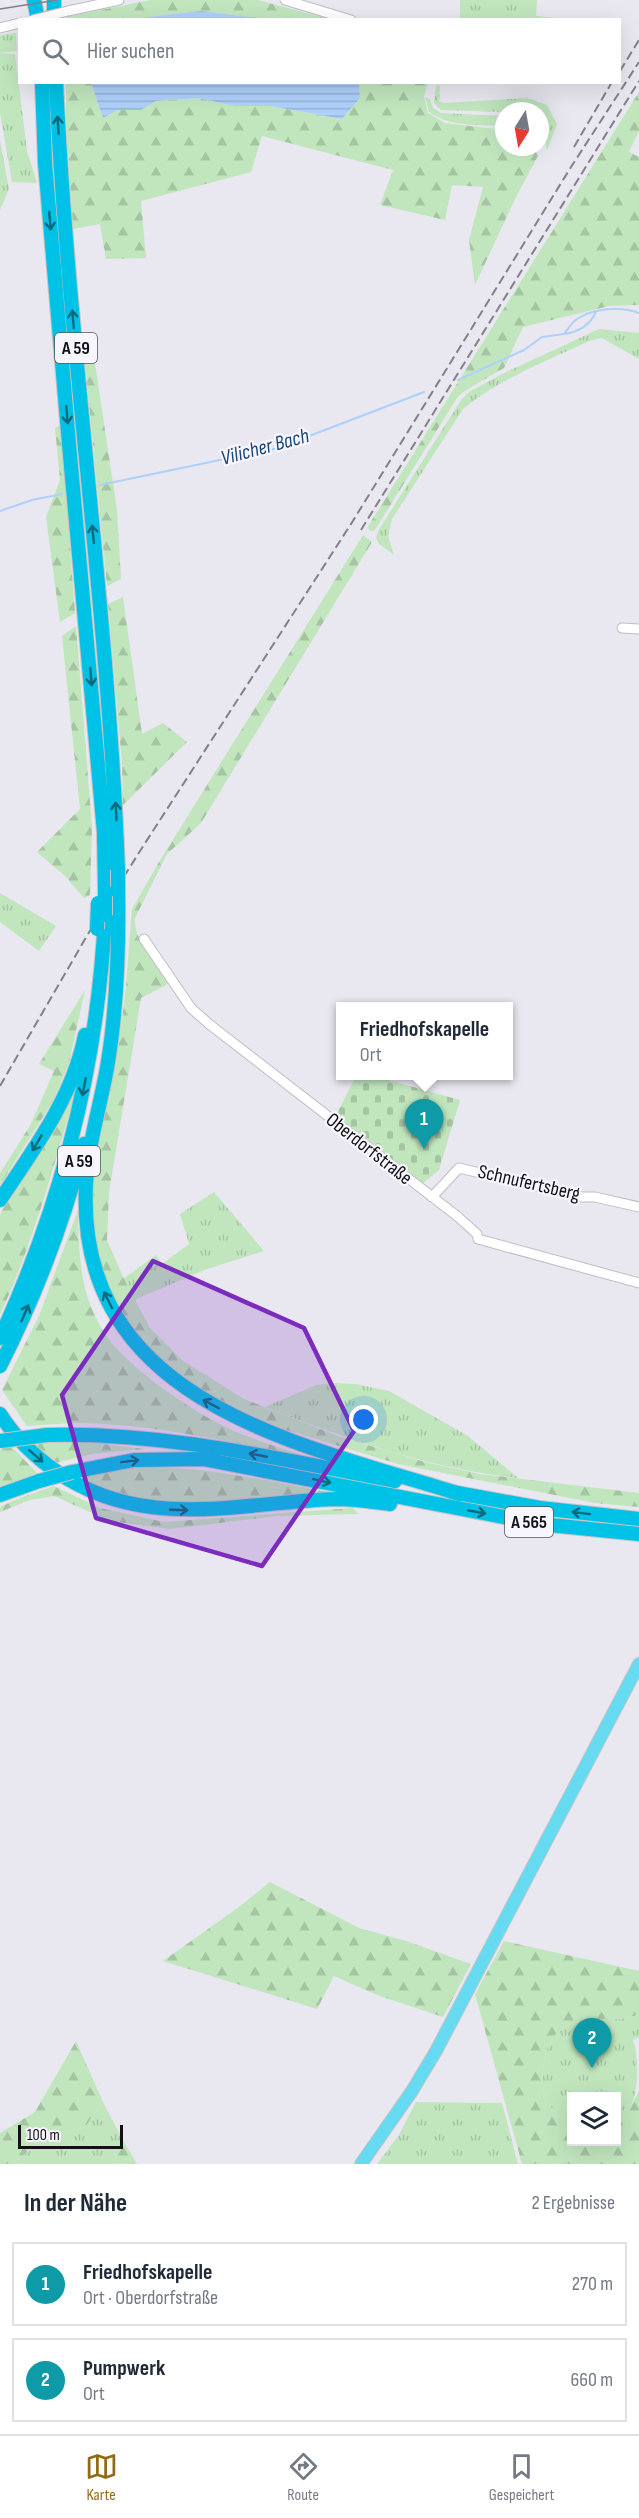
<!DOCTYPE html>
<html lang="de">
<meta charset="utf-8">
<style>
:root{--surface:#fff;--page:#f2f2f3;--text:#1f2937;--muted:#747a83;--line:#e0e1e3;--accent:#946b15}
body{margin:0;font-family:"Sofia Sans Condensed",sans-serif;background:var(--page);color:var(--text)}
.controls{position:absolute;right:18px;bottom:18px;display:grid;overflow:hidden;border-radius:0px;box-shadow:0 6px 24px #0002}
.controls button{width:54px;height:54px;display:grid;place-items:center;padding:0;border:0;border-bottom:2px solid var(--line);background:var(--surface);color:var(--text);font:30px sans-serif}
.compass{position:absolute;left:495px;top:102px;width:54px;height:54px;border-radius:50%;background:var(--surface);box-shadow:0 6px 24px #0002;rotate:191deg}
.scale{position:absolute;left:18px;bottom:15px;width:105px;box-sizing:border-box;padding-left:6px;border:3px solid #121114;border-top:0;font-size:16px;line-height:21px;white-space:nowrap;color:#121114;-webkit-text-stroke:4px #f7f5fd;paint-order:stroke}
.you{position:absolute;left:364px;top:1420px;width:21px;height:21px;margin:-15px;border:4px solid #fff;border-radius:50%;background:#1a73e8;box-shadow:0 0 0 9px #1a73e833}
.badge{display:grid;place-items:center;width:39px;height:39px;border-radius:50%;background:var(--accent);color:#fff;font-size:20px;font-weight:700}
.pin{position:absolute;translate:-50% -50px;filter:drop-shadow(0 2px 3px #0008)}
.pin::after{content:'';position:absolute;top:32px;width:21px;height:18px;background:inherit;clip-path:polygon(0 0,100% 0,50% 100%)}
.popup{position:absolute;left:336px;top:1002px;width:177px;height:78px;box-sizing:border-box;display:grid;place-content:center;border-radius:0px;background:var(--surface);filter:drop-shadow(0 2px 4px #0005);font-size:20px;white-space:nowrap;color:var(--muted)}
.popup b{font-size:22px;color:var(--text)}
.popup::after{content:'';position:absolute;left:50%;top:100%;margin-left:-12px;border:12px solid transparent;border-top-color:var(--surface)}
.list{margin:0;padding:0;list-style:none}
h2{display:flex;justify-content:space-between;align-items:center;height:78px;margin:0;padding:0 24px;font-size:26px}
h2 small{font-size:20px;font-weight:400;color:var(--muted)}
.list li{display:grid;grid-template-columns:39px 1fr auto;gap:18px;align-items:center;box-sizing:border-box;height:84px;margin:0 12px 12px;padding:0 12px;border:2px solid var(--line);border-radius:0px}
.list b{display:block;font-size:22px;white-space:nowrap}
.list p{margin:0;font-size:20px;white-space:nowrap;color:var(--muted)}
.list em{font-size:20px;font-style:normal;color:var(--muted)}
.icon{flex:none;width:33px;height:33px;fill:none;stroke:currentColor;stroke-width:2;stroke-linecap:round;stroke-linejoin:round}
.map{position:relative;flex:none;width:639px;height:2164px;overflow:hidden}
.search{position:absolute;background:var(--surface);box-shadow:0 6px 24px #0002;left:18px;right:18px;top:18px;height:66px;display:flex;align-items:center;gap:15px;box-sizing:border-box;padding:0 21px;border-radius:0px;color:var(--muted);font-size:22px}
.sheet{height:270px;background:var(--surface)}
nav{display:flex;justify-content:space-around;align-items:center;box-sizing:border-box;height:84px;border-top:2px solid var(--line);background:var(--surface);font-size:16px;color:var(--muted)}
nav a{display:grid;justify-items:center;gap:3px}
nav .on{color:var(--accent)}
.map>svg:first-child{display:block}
</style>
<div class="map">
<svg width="639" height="2164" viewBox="0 0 639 2164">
<defs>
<pattern id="grass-tufts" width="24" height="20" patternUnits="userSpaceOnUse" patternTransform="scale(1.5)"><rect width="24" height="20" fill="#c1e6be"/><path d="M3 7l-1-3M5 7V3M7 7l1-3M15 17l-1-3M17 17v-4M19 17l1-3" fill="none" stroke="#a5c4a2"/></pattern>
<pattern id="forest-firs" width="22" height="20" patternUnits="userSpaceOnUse" patternTransform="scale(1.5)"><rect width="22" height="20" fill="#c1e6be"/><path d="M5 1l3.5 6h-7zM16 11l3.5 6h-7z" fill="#a5c4a2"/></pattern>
<pattern id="cemetery-stones" width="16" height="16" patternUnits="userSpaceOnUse" patternTransform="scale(1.5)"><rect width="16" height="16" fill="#c1e6be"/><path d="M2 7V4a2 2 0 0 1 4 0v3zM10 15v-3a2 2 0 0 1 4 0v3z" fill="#a5c4a2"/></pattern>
<pattern id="water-rules" width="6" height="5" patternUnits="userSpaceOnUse" patternTransform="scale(1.5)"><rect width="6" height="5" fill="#aed0fb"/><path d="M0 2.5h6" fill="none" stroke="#95b2d6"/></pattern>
</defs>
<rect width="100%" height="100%" fill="#e9e7ef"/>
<g fill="url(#grass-tufts)">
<polygon points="460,0 537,0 536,16 564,19 460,19"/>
<polygon points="16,33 17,51 1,53 15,54 27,151 37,183 12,182 0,113 0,35"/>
<polygon points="436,85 440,86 439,101 444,103 527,98 547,105 557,124 547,150 540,122 540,111 504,112 441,110 434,103"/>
<path d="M 425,97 L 430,99 L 433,108 L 441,113 L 504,116 L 504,126 C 479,125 450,127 429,112 Z"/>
<polygon points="0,140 9,189 0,210"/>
<path d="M 599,329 L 639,333 L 639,359 L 602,338 L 589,341 C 547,361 499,379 463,409 L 392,519 L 388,536 L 394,555 L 379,544 L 376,538 L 378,531 L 461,400 L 469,392 L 502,374 Z"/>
<polygon points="0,893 56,926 39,951 0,922"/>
<polygon points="214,1192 264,1251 207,1269 134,1300 123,1279 156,1255 162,1264 189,1244 180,1214"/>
<path d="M 334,1383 L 355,1384 L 389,1391 L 468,1436 L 518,1478 C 430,1469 347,1439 265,1407 L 316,1385 Z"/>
<path d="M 639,2014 L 639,2037 L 633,2040 C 639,2059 639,2094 629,2110 C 626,2113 620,2115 617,2118 L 616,2096 L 572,2096 L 571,2121 C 557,2117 544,2103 543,2087 C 541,2049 551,2022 593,2019 C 611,2018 622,2021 639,2014 Z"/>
<polygon points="103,2102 124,2142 114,2153 121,2164 13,2164 40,2141 85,2127"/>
<polygon points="416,2102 502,2103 518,2164 377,2164 399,2135"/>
</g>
<g fill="url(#forest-firs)">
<polygon points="150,0 258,0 329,19 262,19 201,11 147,17 145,19 67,20 67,17"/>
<polygon points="66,83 91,83 103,118 118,110 141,110 156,101 198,98 234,106 270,106 342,119 360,98 359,83 428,83 424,97 428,113 445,123 504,130 504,147 534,147 538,156 515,199 475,285 469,240 483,187 452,185 445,220 380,205 393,170 262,136 251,172 141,201 146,258 106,259 100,224 73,229 66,122"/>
<polygon points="639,92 639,131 629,152 639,157 639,305 609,306 523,327 504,368 463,392 457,398 375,530 371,531 367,528"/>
<polygon points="93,350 117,510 121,579 107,586 84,353"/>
<polygon points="61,425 75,613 60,622 46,517 60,480 55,428"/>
<path d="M 363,535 L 372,542 L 201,823 L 167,854 L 135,918 C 133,942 158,964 172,982 L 141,998 L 109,1192 L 107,1240 L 123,1277 L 150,1328 L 182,1360 L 244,1399 L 338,1436 L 425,1462 L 480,1474 L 639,1493 L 639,1507 L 595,1503 L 398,1464 L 283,1429 L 218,1401 L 200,1389 L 152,1353 L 122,1315 L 100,1263 L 93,1212 L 93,1175 L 119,1042 L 125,996 L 132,909 L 159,862 Z"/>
<polygon points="123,597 142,734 163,723 187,742 123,805 122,764 108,604"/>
<polygon points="76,626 92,827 90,895 84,898 65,876 37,852 80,809 62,636"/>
<polygon points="85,990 69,1063 53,1101 0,1185 0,1173 31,1124 54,1071 39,1064"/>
<path d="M 77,1085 C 55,1163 34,1241 0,1315 L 0,1215 L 5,1203 L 63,1114 Z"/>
<path d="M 78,1210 C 78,1236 79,1263 85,1288 C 90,1309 102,1333 117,1349 C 146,1380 206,1421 246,1436 C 273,1446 301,1454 329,1463 C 248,1446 166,1425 82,1423 C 64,1423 45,1425 27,1426 L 2,1390 L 39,1316 Z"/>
<polygon points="80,1441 144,1449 92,1454 55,1463 33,1443"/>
<polygon points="11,1446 37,1473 0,1487 0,1449"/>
<path d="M 139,1467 C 205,1466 268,1481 333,1493 L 209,1504 L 124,1499 L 75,1477 L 106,1469 Z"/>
<polygon points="54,1486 100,1508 164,1522 353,1508 358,1514 276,1516 170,1529 110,1521 54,1496 30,1500 0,1512 0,1507 17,1499"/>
<polygon points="270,1882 359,1928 406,1941 471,1964 443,2017 377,1995 334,1976 317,2009 163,1961 239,1907"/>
<path d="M 504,1941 L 639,1971 L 639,2014 C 622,2021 611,2018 593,2019 C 551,2022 541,2049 543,2087 C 544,2103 557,2117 571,2121 L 572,2142 L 616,2142 L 617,2118 L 630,2109 L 639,2091 L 639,2164 L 522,2164 L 475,1994 Z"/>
<polygon points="76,2041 103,2102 85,2127 40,2141 13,2164 0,2164 0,2133 35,2112"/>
<polygon points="124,2142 137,2164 121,2164 114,2153"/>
</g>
<polygon fill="url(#cemetery-stones)" points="356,1076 373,1076 460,1100 439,1170 421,1185 334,1119"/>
<g fill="url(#water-rules)">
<polygon points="201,11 259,18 262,19 145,19 147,17"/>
<polygon points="91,83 359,83 360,98 342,119 270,106 234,106 198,98 156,101 141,110 118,110 103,118"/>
</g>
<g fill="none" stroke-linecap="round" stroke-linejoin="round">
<g stroke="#aed0fb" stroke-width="2">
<path d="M 564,334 C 579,332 590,325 596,312"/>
<path d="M 458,380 L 524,350 L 542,337 L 564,334 C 568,329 572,322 577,319 C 593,308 622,306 639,313"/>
<polyline points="100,485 278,448 424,392"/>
<polyline points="0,511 32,500 62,494"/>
</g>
<defs>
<g id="minor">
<polyline points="285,0 351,20"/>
<polyline points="68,11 119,0"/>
<polyline points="0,28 20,23"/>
<polyline points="622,628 639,629"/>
<polyline points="144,939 191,1008 209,1024 457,1216 477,1234 478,1239 639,1283"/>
<polyline points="432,1197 459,1168 582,1197 595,1197 639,1207"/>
</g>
<polyline id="major" points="361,2164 412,2091 436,2051 639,1664"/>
<g id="highway">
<polyline points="34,0 38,20"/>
<polyline points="54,0 54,20"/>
<polyline points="42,82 45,163 69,444 104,832 105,891"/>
<path d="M 56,82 C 68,346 108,607 118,870"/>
<path d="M 118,892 C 119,951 117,1010 107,1068 C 100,1107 88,1145 86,1184 C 75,1402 297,1443 460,1494"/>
<path d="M 0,1200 C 34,1149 73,1097 85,1035"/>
<path d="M 0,1338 C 62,1204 98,1063 105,916"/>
<path d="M 0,1366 C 36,1295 64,1221 84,1144"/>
<path d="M 0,1414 C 18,1442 40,1462 68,1479 C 154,1530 243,1502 336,1499 C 354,1499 372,1502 390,1504"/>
<path d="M 47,1435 C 167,1432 278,1459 395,1481"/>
<polyline points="72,1472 134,1460 203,1459 540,1524 639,1534"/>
<polyline points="452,1492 540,1508 639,1519"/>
<polyline points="0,1495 39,1481"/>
</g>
</defs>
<use href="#minor" stroke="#bebdc4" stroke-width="11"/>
<use href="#major" stroke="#c6c6c7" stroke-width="14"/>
<use href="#highway" stroke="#c6c6c7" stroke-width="16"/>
<use href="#minor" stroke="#fff" stroke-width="9"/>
<use href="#major" stroke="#66daf0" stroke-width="12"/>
<use href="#highway" stroke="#00c1e6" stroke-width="14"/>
<polyline stroke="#828187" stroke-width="1.5" points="0,9 57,0"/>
<g stroke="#828187" stroke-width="2" stroke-dasharray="9 4.5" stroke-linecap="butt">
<polyline points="620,71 639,40"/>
<polyline points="574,147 612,82"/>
<polyline points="361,530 639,81"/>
<polyline points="0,1086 88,934 140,851 351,524 571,167 639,62"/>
</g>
<defs>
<polyline id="minor-bridge" points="32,20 68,11"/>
<g id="highway-bridge">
<polyline points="118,870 118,892"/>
<polyline points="105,915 105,891"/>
<polyline points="97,929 98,903"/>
<polyline points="0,1441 47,1435"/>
<polyline points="39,1481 72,1472"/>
</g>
</defs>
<use href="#minor-bridge" stroke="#bebdc4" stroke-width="11" stroke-linecap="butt"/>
<use href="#highway-bridge" stroke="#c6c6c7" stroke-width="16" stroke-linecap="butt"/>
<use href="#minor-bridge" stroke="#fff" stroke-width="9"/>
<use href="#highway-bridge" stroke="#00c1e6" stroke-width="14"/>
</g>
<defs><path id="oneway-shaft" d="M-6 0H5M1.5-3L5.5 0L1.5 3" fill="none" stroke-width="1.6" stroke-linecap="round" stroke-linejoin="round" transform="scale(1.5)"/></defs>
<g stroke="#09697d">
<use href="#oneway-shaft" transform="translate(58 125) rotate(-93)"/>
<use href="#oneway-shaft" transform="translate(50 221) rotate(85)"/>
<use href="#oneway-shaft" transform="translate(73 319) rotate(-95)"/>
<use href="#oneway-shaft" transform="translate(67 415) rotate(85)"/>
<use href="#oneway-shaft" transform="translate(93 534) rotate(-96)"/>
<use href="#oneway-shaft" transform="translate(91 677) rotate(85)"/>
<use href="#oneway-shaft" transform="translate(116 811) rotate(-93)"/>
<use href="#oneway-shaft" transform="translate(84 1087) rotate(101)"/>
<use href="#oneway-shaft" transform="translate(37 1143) rotate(121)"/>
<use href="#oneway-shaft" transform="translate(108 1300) rotate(-116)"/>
<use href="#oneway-shaft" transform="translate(25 1313) rotate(-66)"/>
<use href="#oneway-shaft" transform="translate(211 1404) rotate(-152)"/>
<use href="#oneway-shaft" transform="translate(258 1455) rotate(-169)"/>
<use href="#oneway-shaft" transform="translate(36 1456) rotate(41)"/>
<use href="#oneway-shaft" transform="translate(130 1461) rotate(-7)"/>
<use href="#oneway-shaft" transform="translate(322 1481) rotate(12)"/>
<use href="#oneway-shaft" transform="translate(179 1510) rotate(2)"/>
<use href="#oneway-shaft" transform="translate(477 1512) rotate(10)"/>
<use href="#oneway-shaft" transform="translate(581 1513) rotate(-173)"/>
</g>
<path fill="#7b2cbf" fill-opacity="0.2" stroke="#7b2cbf" stroke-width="4.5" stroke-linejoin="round" d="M 153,1261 L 304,1328 L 354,1431 L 262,1566 L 96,1518 L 62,1395 Z"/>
<g text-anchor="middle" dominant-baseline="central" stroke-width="4.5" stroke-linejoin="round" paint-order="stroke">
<g fill="#f7f5fd" stroke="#57555a" stroke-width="1.5">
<rect x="55" y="333" width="42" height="30" rx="4.5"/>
<rect x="58" y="1146" width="42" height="30" rx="4.5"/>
<rect x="505" y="1507" width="48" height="30" rx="4.5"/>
</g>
<g font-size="18" font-weight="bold" fill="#121114">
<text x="76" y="348">A 59</text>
<text x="79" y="1161">A 59</text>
<text x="529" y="1522">A 565</text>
</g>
<g font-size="20" fill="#121114" stroke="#f7f5fd">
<text transform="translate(369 1149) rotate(38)">Oberdorfstraße</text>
<text transform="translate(529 1183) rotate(13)">Schnufertsberg</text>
</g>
<g font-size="21" font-style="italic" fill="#19467a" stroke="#f7f5fd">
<text transform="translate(265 447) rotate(-15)">Vilicher Bach</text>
</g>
</g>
</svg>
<div class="controls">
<button><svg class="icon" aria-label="layers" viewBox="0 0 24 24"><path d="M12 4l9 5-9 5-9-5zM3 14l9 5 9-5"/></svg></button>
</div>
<svg class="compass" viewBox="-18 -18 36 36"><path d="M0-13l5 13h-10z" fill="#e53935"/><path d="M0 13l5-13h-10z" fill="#747a83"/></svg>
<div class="scale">100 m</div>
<div class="you"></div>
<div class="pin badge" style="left:424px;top:1149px;background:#0f9aa8">1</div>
<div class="popup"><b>Friedhofskapelle</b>Ort</div>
<div class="pin badge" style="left:592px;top:2068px;background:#0f9aa8">2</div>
<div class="search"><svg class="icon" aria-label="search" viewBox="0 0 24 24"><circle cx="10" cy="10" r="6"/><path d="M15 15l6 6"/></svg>Hier suchen</div>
</div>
<section class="sheet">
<h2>In der Nähe<small>2 Ergebnisse</small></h2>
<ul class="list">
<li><span class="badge" style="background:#0f9aa8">1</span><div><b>Friedhofskapelle</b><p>Ort · Oberdorfstraße</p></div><em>270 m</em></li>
<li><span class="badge" style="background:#0f9aa8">2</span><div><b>Pumpwerk</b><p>Ort</p></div><em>660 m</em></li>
</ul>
</section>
<nav>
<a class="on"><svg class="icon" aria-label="map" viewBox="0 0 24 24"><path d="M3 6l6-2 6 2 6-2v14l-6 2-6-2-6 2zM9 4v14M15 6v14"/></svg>Karte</a>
<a><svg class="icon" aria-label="directions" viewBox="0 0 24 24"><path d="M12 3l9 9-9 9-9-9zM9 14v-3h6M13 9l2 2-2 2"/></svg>Route</a>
<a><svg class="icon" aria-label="saved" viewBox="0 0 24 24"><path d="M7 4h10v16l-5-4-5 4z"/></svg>Gespeichert</a>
</nav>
